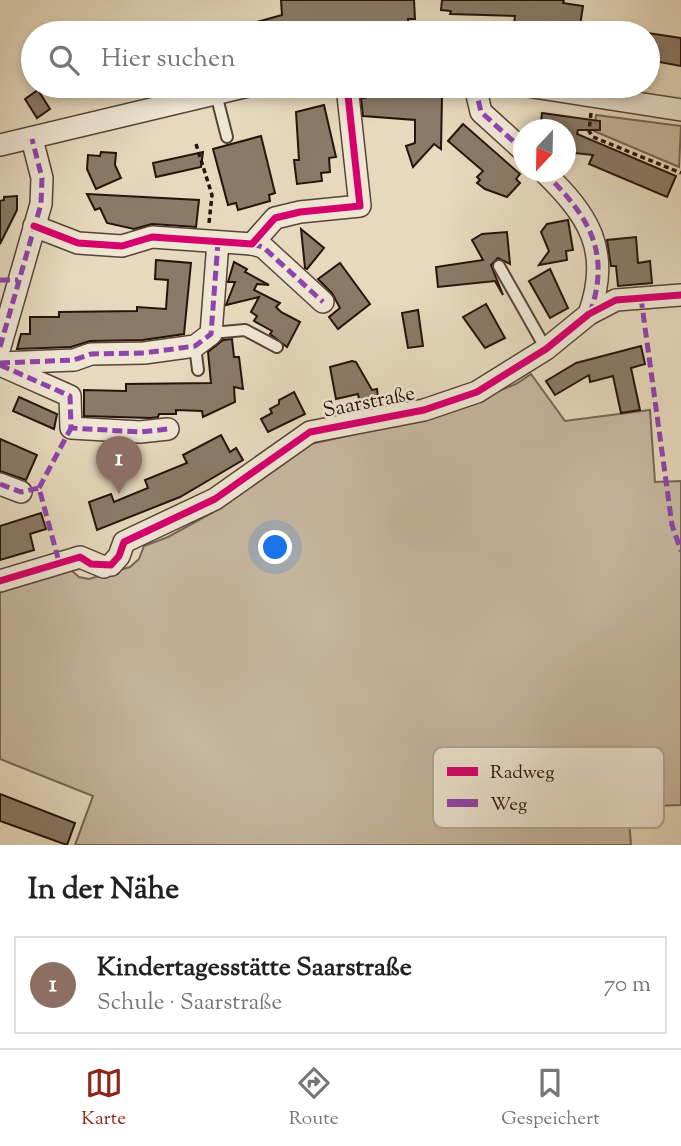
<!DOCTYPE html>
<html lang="de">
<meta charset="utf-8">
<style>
:root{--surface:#fff;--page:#f2f2f2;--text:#222;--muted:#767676;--line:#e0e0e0;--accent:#8f2418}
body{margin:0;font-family:"Sorts Mill Goudy",serif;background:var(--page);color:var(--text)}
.compass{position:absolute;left:513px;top:119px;width:63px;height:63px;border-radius:50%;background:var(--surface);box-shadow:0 4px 10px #0003;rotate:202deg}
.you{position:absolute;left:276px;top:548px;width:24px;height:24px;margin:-18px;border:5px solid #fff;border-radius:50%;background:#1a73e8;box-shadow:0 0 0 10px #1a73e833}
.badge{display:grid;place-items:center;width:46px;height:46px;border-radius:50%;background:var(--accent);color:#fff;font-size:23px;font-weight:700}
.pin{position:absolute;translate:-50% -58px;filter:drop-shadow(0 2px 4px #0008)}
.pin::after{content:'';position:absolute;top:37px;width:24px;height:21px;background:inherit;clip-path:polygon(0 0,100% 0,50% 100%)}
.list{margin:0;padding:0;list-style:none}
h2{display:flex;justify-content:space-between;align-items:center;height:91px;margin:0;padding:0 28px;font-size:30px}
h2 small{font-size:23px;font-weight:400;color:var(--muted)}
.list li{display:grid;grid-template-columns:46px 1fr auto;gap:21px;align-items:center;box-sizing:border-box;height:98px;margin:0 14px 14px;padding:0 14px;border:2px solid var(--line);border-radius:0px}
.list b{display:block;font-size:26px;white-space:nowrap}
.list p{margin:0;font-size:23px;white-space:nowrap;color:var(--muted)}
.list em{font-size:23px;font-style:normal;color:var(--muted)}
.icon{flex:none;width:38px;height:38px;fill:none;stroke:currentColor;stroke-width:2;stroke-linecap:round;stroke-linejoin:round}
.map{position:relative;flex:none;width:681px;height:845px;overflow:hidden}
.search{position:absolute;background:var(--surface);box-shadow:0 4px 10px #0003;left:21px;right:21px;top:21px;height:77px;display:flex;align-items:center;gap:18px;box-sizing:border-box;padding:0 24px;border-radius:38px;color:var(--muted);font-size:26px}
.sheet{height:203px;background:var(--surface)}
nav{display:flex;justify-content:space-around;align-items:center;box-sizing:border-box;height:98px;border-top:2px solid var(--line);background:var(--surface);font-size:19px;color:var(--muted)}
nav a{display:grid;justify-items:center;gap:4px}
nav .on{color:var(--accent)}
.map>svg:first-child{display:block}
</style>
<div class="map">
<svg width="681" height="845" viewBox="0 0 681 845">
<rect width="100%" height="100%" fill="#e6d9bd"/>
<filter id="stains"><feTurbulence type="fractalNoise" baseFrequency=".00286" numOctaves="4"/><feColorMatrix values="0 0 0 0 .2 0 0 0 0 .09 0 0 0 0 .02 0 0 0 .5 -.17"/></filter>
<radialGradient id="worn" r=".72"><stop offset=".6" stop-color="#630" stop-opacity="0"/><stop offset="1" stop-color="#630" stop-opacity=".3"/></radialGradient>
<g fill="#c6b79f" stroke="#766554" stroke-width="2">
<polygon points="596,115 681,126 679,167 594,131"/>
<polygon points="531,374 565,421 650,410 655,482 681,481 681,805 628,807 631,845 75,845 93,796 0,759 0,590 70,569 79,577 89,579 130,567 139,559 144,546 168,537 221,508 302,446 439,415 516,384"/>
</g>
<g fill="#8a7a67" stroke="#27130a" stroke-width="2">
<polygon points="281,0 414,0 415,19 408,19 408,23 358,26 357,22 331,23 331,33 236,33 236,28 282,15"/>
<polygon points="442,0 564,0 563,3 583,6 579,32 560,30 560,33 514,23 515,16 450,14 451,11 441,10"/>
<polygon points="648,33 681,38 681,66 648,60"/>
<polygon points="38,90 50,109 37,118 25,99"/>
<polygon points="365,94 442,96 441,149 434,144 413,167 406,146 415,143 415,120 363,116 361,98 365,98"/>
<polygon points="324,105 336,157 329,158 330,172 321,173 322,181 297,184 294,160 299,160 296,112"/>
<polygon points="542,113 600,121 600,130 578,130 577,134 676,176 667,197 589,164 593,155 575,153 574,157 565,156 565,130 540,130"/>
<polygon points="463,124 520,174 516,179 520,183 507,197 485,189 477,183 480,180 477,177 483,171 448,141"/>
<polygon points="261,136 275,193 269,195 270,201 238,210 236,203 228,205 213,149"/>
<polygon points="101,152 116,153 115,165 121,178 96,189 87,169 88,155 100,156"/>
<polygon points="203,152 201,167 156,177 153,163"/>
<polygon points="87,194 199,200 196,227 152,224 134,229 107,223 100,208 95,210"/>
<polygon points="17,196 17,210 0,244 0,201 4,200 4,197"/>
<polygon points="568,220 573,250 566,251 567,260 539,265 549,251 541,232 547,224"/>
<polygon points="301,229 324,248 307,269 305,268"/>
<polygon points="507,232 510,264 498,258 491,265 503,295 495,281 438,287 436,267 483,260 472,240 482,234"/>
<polygon points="636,237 638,263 650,261 652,283 618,286 616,266 611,266 607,240"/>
<polygon points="156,260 191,263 184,334 143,340 90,341 71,347 17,349 21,334 30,334 30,317 59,317 59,312 137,311 137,307 166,309 168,280 155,279"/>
<polygon points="234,262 247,269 245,272 269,285 257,284 254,290 280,303 276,307 281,312 300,322 287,347 270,334 272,331 254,321 257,316 251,312 259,297 226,305 235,282 228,282"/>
<polygon points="340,263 370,304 338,329 329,317 340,308 332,293 318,279"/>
<polygon points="550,269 568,308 550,318 529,281"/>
<polygon points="486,304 505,338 485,348 463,317"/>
<polygon points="418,310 423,346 408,348 402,313"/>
<polygon points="232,339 234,357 239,357 243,389 234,387 235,402 203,417 202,411 176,410 176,414 159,414 158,417 151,418 84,416 84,390 126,391 126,384 211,383 208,352 223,340"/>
<polygon points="641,346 645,364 631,368 640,410 621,413 613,376 590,382 589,375 555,395 546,381 576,363"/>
<polygon points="352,361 356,362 372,390 377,389 379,405 361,409 358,394 336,399 330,367"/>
<polygon points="294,392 305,414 268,432 261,419 272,413 270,409 279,404 279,400"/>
<polygon points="19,397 57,414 54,429 13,411"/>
<polygon points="221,435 230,452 236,448 243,460 180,497 97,530 89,502 111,494 114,502 148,488 145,480 187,463 183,455"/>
<polygon points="0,439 37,455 26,480 0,471"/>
<polygon points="41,513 46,529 30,534 34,550 0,560 0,526"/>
<polygon points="0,794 75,823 67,845 0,821"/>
</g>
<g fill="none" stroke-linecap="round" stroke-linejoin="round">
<defs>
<g id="service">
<polyline points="216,94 227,137"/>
<polyline points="499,266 546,349"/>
<polyline points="211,333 245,330 277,347"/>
<polyline points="195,346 198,370"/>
</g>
<g id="minor">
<polyline points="475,86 481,112 524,151"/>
<polyline points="527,86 681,110"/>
<polyline points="0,145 248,86"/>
<path d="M 544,172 C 588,215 612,250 589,314"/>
<polyline points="34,226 78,243 122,246 152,237 252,244 275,218 300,212 360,206 347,86"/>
<polyline points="252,244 263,247 323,302"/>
<polyline points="0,347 41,204 42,178 32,139"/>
<polyline points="0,363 74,360 91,354 144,353 195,346 211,334 218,242"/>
<polyline points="0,365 70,396 71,428 140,432 168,429"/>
<polyline points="0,484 21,492"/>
<polyline points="111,565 119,556 124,542 215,499 310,432 424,410 477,392 546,349 589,314 616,300 681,295"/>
<polyline points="0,581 80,557 104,567"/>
</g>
</defs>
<use href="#service" stroke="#574437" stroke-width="14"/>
<use href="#minor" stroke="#574437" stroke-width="24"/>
<g stroke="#27130a" stroke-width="3.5" stroke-dasharray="5 3.5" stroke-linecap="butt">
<polyline points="591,113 589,131 593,137 681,173"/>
<polyline points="196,144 212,195 209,223"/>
</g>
<use href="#service" stroke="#efe6d4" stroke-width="10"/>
<use href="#minor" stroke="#efe6d4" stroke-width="21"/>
<g stroke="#8e44ad" stroke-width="5" stroke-dasharray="10 5" stroke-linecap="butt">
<polyline points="475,86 481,112 524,151"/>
<path d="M 544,172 C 587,215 612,250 590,313"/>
<polyline points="252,244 263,247 323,302"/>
<polyline points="0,280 18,280"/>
<polyline points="641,298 672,525 681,551"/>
<polyline points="0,347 41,204 42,178 32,139"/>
<polyline points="0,363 74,360 91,354 144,353 195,346 211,334 218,242"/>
<polyline points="0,365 70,396 71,428 140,432 168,429"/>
<polyline points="0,484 21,492 39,488 59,562"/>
<polyline points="39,488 71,428"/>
</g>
<defs>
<g id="cycleway">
<polyline points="34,226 78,243 122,246 152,237 252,244 275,218 300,212 360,206 347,86"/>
<polyline points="0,581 80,557 91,564 111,565 119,556 124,542 215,499 310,432 424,410 477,392 546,349 589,314 616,300 681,295"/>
</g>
</defs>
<use href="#cycleway" stroke="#efe6d4" stroke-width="11"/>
<use href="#cycleway" stroke="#d6006c" stroke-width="7"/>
</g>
<g text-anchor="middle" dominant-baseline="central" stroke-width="5" stroke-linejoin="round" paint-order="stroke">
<g font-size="21" fill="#27130a" stroke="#efe6d4">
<text transform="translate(369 403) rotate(-11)">Saarstraße</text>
</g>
</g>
<rect x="433" y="747" width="231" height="81" rx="10" fill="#efe6d4" stroke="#b3a797" stroke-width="2"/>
<rect x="447" y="767" width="31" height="9" fill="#d6006c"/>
<rect x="447" y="799" width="31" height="8" fill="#8e44ad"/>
<g font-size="19" fill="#27130a">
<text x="490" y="778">Radweg</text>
<text x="490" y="810">Weg</text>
</g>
<rect width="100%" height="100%" filter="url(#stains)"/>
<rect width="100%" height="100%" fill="url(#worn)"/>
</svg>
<svg class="compass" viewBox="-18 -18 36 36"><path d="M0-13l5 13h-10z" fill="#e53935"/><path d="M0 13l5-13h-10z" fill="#767676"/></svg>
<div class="you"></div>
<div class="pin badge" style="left:119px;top:494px;background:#8d6e63">1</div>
<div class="search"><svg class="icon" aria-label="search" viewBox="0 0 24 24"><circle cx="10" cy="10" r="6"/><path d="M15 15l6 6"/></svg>Hier suchen</div>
</div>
<section class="sheet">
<h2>In der Nähe<small></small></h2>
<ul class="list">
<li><span class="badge" style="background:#8d6e63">1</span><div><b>Kindertagesstätte Saarstraße</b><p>Schule · Saarstraße</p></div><em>70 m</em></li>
</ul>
</section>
<nav>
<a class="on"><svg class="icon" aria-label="map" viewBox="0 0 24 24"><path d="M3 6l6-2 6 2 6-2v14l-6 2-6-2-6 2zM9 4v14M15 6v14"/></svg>Karte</a>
<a><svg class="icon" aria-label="directions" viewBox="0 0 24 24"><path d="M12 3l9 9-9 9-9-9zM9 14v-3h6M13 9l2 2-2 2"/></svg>Route</a>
<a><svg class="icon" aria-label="saved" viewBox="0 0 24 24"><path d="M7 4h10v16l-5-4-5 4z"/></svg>Gespeichert</a>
</nav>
